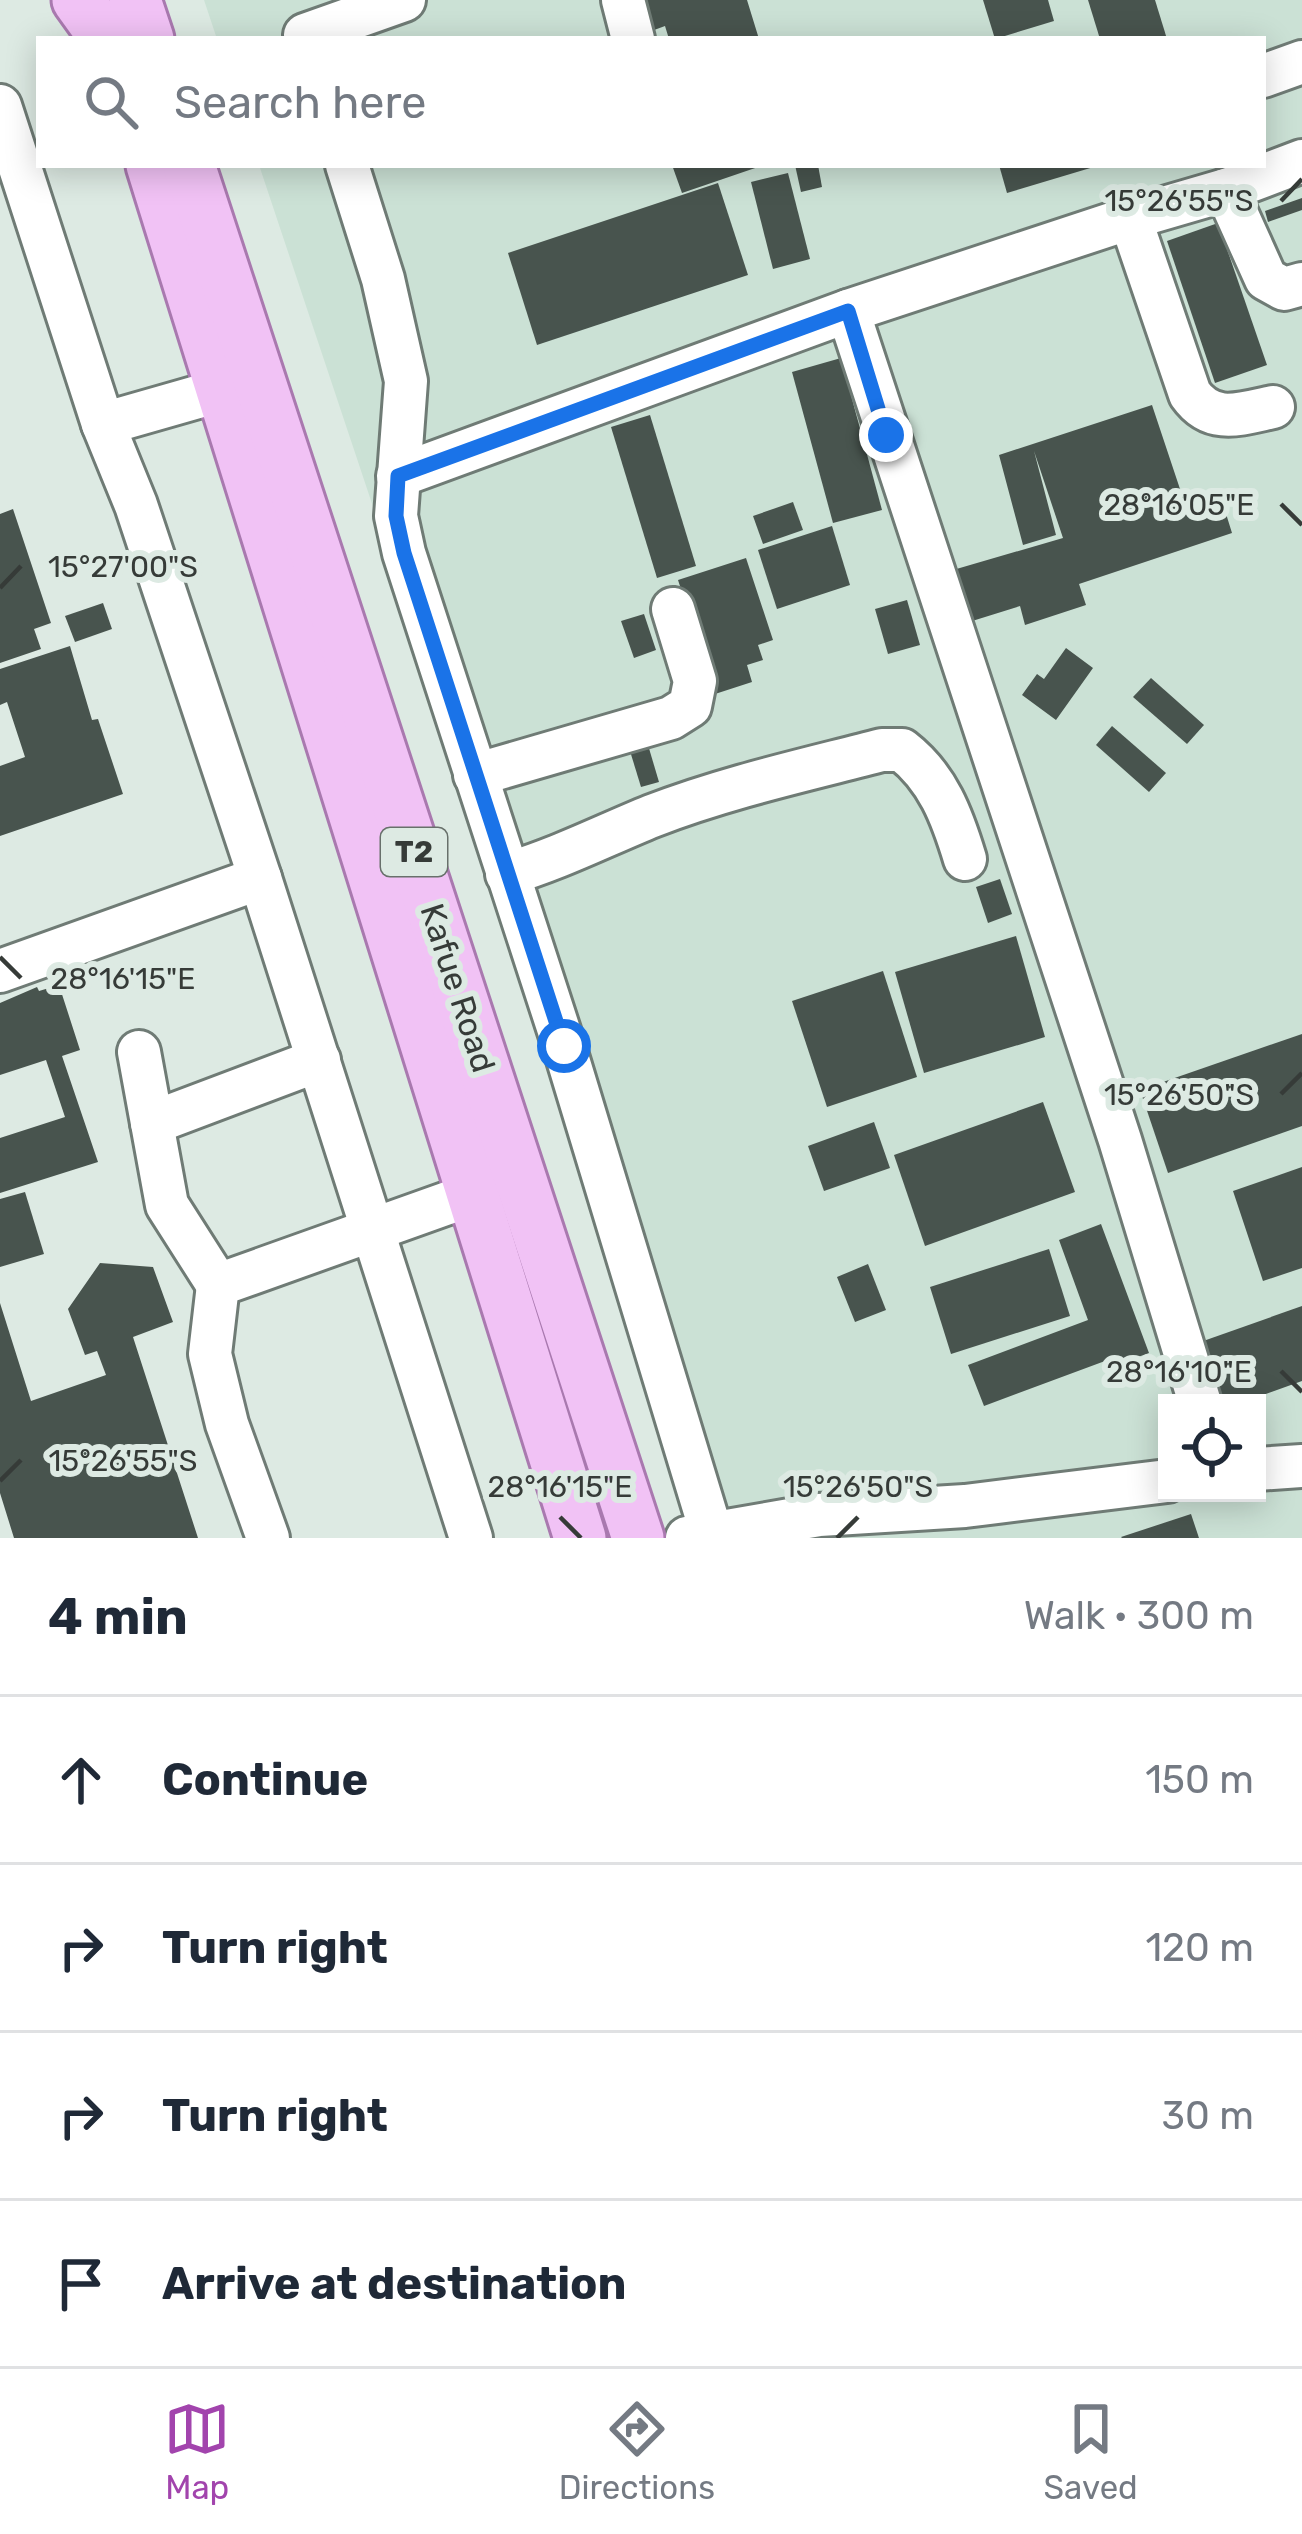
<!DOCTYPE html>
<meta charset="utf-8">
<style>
:root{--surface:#fff;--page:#f2f2f3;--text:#1f2937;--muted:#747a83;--line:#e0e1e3;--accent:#a244ad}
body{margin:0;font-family:Rubik,sans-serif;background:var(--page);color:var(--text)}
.controls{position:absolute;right:36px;bottom:36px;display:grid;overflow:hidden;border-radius:0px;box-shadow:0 6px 30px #0003}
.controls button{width:108px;height:108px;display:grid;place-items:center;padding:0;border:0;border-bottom:3px solid var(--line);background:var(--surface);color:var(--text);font:60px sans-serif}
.stop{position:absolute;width:36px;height:36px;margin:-27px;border:9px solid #1a73e8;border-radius:50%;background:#fff}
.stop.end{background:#1a73e8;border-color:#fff;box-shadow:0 3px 12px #0008}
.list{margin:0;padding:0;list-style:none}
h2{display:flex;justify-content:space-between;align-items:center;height:156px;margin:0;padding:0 48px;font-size:51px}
h2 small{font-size:39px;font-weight:400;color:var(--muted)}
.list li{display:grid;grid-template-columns:78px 1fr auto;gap:36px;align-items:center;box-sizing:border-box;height:168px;padding:0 48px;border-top:3px solid var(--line)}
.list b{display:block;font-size:45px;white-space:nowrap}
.list em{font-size:39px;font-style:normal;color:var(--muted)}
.icon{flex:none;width:66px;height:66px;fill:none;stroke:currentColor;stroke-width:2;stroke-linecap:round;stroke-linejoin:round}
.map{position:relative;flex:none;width:1302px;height:1538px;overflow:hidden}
.search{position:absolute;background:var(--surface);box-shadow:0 6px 30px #0003;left:36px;right:36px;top:36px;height:132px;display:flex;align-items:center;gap:30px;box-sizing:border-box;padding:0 42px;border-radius:0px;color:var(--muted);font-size:45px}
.sheet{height:828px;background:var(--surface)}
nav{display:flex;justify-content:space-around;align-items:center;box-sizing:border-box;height:168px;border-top:3px solid var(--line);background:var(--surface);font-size:33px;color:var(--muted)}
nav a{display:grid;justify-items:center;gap:6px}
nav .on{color:var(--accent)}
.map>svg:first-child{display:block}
</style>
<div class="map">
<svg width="1302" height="1538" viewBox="0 0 1302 1538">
<rect width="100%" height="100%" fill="#ddeae3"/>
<path fill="#cbe1d5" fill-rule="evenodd" d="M 204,0 L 1302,0 L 1302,1538 L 724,1538 L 593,1166 L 259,165 L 1263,165 L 1263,39 L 217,39 ZM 1167,1403 L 1257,1403 L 1257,1493 L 1167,1493 Z"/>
<g fill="#48544e">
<polygon points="636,0 747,0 759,39 669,39 665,26 646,33"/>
<polygon points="983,0 1048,0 1054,21 995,39"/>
<polygon points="1088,0 1155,0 1167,39 1100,39"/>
<polygon points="672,165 761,165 761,166 682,193"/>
<polygon points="795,165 818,165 822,187 801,192"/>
<polygon points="999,165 1097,165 1097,166 1007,193"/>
<polygon points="788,173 810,259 773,269 751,182"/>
<polygon points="718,183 748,275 537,345 508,253"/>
<polygon points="1302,198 1302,210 1268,222 1265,211"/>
<polygon points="1218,223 1267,365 1215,383 1167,241"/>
<polygon points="841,358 882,510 833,523 792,372"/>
<polygon points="1152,405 1183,498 1218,488 1232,533 1079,584 1086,605 1025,625 1020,606 969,622 953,570 1063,538 1034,451 1056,535 1023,545 999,455"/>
<polygon points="650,415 696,566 657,578 611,427"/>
<polygon points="793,502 803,530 763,544 753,516"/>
<polygon points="13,509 51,623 34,629 41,649 0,663 0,514"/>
<polygon points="832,526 850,585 777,609 758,550"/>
<polygon points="746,558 773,640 758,645 763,660 747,665 752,682 715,694 678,580"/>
<polygon points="907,600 920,645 888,654 875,609"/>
<polygon points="103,603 112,629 75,642 65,616"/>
<polygon points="644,614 656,650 634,658 621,621"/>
<polygon points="70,646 92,720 98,719 123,794 0,836 0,766 25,757 7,702 0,705 0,669"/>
<polygon points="1066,648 1093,668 1056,720 1022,695 1037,674 1044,679"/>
<polygon points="1151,678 1204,725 1187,744 1133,697"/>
<polygon points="1112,726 1166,773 1149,792 1096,745"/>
<polygon points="648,745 659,782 641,787 630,751"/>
<polygon points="1000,879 1012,914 988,923 976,887"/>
<polygon points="1016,936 1045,1037 924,1073 895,972"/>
<polygon points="883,971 917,1077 827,1107 792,1001"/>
<polygon points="59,985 80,1050 62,1056 98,1162 0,1193 0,1138 65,1117 46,1060 0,1075 0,1003 37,987 39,991"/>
<polygon points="1302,1034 1302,1126 1168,1173 1140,1090"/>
<polygon points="1043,1102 1075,1192 925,1246 894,1155"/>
<polygon points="874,1122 890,1168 824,1191 808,1146"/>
<polygon points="1302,1167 1302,1268 1263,1281 1233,1191"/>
<polygon points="25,1192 44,1254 0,1267 0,1199"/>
<polygon points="1101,1224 1149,1353 1108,1368 1105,1361 984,1406 968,1365 1088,1320 1059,1240"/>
<polygon points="1049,1249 1070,1316 951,1354 930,1287"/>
<polygon points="100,1263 153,1267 173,1322 133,1337 198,1538 14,1538 0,1493 0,1303 31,1401 106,1375 97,1351 85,1355 68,1309"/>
<polygon points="868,1264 886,1310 855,1322 837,1277"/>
<polygon points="1302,1306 1302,1381 1241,1403 1213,1403 1192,1345"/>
<polygon points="1191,1514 1199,1538 1122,1538 1121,1537"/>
</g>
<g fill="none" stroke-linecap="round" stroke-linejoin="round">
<defs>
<g id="minor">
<polyline points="623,0 633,39"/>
<polyline points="305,35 404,0"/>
<polyline points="1263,76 1302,62"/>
<polyline points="0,106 103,424 222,390"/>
<polyline points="347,165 383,279 406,381 396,516 404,553 564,1046 713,1538"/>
<polyline points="1226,190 1266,279 1284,289 1302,284"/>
<path d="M 1130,218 L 1190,394 C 1212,425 1240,414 1273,407"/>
<polyline points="848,311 1120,1140 1200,1403"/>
<polyline points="103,424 136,505 260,878 471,1538"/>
<polyline points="398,476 848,311 1130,218 1226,190 1302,161"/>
<polyline points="475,775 671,718 690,706 695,681 673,609"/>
<path d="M 507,874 C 558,859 603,836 652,816 C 727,787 805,770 882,750 L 902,750 C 938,778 952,816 965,859"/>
<polyline points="0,971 260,878"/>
<polyline points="139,1052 167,1205 218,1285"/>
<polyline points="152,1123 319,1060"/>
<polyline points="1257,1469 1302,1466"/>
<polyline points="268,1538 227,1424 210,1354 218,1285 473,1194"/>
<polyline points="687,1538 819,1515 965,1506 1167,1481"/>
</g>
<g id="major">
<polyline points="78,0 106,39"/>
<polyline points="135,0 148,39"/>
<polyline points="152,165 580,1538"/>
<polyline points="189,165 638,1538"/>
</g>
</defs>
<use href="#minor" stroke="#6f7b75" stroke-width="48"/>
<use href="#major" stroke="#a979af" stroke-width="57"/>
<use href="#minor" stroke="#fff" stroke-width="42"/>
<use href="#major" stroke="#f1c2f5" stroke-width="51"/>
</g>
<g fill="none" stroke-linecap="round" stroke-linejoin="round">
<polyline stroke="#1a73e8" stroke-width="15" points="564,1046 404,553 396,516 398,476 848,311 886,435"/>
</g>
<path fill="none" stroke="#363b38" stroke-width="4.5" d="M 1281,201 L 1302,179M 1281,504 L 1302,525M 0,588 L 21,566M 0,957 L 21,978M 1281,1094 L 1302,1073M 1281,1371 L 1302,1392M 0,1481 L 21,1460M 560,1517 L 581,1538M 837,1538 L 858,1517"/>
<g text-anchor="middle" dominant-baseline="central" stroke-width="12" stroke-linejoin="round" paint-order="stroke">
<rect fill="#ddeae3" stroke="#68706b" stroke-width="3" x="381" y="828" width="66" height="48" rx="9"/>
<g font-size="30" font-weight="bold" fill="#363b38">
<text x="414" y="852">T2</text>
</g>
<g font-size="33" fill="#363b38" stroke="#ddeae3">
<text transform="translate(458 988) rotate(72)">Kafue Road</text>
</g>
</g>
<g font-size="30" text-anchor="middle" fill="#363b38" stroke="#ddeae3" stroke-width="12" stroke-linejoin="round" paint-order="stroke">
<text x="1179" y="211">15°26'55"S</text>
<text x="1179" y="515">28°16'05"E</text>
<text x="123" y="577">15°27'00"S</text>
<text x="123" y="989">28°16'15"E</text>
<text x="1179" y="1105">15°26'50"S</text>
<text x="1179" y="1382">28°16'10"E</text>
<text x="123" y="1471">15°26'55"S</text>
<text x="560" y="1497">28°16'15"E</text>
<text x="858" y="1497">15°26'50"S</text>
</g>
</svg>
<div class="controls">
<button><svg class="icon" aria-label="locate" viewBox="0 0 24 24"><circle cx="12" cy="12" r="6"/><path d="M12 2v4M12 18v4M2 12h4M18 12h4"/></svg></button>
</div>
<div class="stop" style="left:564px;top:1046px"></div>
<div class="stop end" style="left:886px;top:435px"></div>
<div class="search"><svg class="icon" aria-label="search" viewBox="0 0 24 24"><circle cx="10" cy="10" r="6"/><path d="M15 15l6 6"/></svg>Search here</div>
</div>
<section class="sheet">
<h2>4 min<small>Walk · 300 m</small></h2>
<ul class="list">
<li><svg class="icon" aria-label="ahead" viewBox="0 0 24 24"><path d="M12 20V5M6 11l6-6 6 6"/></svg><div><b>Continue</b></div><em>150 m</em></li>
<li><svg class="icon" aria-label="right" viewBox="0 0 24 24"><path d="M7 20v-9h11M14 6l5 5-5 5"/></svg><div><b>Turn right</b></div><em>120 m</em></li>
<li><svg class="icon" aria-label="right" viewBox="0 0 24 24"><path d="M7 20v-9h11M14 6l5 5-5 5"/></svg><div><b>Turn right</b></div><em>30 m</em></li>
<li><svg class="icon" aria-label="arrive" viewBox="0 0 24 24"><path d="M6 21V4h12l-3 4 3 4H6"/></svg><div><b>Arrive at destination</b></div></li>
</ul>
</section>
<nav>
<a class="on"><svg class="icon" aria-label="map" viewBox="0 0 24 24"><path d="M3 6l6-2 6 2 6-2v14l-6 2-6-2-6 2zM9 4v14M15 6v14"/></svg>Map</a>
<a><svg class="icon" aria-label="directions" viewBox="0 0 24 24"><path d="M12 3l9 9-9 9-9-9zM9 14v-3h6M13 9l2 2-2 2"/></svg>Directions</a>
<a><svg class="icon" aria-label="saved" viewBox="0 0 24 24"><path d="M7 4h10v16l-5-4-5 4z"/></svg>Saved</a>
</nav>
